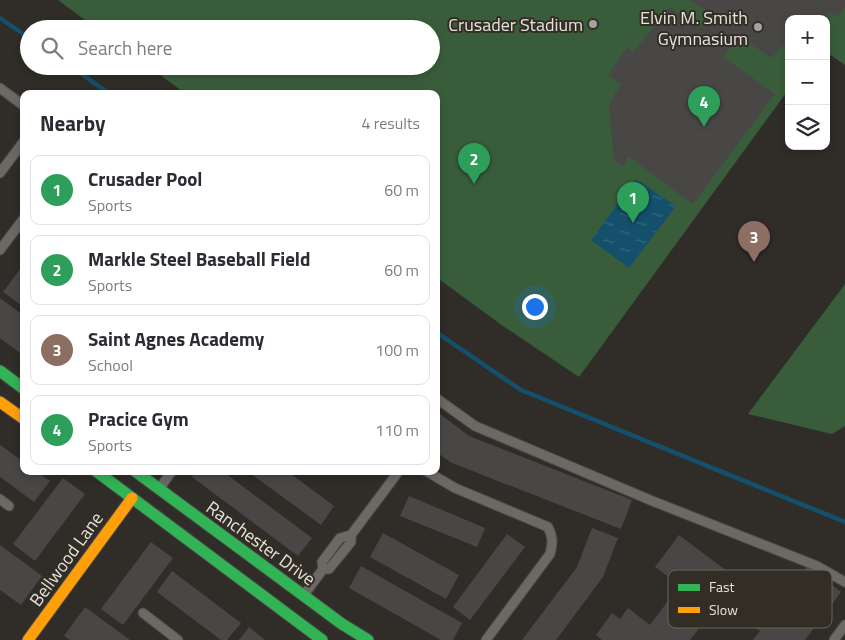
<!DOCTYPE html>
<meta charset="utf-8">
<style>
:root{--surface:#fff;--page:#f2f2f3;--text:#2b2b33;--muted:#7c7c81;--line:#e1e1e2;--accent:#626163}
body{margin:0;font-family:"Titillium Web",sans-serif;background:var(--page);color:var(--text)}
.controls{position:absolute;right:15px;top:15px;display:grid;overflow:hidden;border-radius:10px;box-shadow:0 2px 8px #0003}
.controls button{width:45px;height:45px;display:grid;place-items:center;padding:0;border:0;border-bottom:1px solid var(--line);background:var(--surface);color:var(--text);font:25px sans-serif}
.you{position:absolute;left:534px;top:306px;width:18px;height:18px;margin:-12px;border:4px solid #fff;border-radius:50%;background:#1a73e8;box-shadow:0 0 0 8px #1a73e833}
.badge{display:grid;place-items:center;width:32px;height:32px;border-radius:50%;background:var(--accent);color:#fff;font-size:16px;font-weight:700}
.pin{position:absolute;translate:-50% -41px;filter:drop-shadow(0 1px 2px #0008)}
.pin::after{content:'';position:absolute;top:26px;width:18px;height:15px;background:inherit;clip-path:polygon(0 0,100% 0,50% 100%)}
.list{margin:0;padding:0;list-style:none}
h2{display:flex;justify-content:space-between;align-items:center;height:65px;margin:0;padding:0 20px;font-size:21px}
h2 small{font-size:16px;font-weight:400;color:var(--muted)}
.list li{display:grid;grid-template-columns:32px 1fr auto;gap:15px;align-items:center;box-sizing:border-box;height:70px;margin:0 10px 10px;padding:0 10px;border:1px solid var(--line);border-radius:10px}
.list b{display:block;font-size:19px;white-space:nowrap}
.list p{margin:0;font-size:16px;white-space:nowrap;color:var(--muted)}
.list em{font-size:16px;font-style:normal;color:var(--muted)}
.icon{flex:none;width:28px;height:28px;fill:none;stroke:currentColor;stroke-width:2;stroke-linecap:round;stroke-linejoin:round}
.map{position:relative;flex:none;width:845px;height:640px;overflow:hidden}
.search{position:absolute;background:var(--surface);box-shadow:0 2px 8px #0003;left:20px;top:20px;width:420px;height:55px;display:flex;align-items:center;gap:12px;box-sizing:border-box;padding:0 18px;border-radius:28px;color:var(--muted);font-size:19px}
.panel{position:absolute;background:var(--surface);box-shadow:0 2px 8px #0003;left:20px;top:90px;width:420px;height:385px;border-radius:10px}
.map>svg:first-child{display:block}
</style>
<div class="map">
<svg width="845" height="640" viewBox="0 0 845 640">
<defs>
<pattern id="water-ripples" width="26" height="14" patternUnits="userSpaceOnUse" patternTransform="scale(1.25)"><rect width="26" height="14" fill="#14506b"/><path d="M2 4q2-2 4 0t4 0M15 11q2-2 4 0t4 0" fill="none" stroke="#366980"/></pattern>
</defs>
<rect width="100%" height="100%" fill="#302d28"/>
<g fill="#395d3b">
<polygon points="58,0 845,0 845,65 826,52 826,19 789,19 789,89 579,377 503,326 436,277 436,94 186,94 148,66 431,66 431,29 97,29"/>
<polygon points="845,284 845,426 832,434 748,414"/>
</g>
<polygon fill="url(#water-ripples)" points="636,179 676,206 629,268 591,240"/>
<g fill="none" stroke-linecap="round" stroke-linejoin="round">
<g stroke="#14506b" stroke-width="4.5">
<polyline points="0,18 29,38"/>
<polyline points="70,66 110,94"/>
<polyline points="436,332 521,390 845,522"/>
</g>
</g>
<g fill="#494646">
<polygon points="689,0 845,0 845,8 838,17 830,12 823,19 789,19 789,42 787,41 771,58 738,35 723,57 775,94 693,204 628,156 623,167 614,161 609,104 621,84 608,75 627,48 633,52 670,7 699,28 709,12"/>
<polygon points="24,264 24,301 21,305 3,292"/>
<polygon points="0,298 24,316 24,356 0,338"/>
<polygon points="436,411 469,436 632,500 621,529 452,463 436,452"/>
<polygon points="0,445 24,462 24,471 36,471 50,481 34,502 0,477"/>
<polygon points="196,471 222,471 312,538 298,556 192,477"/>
<polygon points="252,471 287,471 334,506 321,525 250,473"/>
<polygon points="63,478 85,494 35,561 13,544"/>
<polygon points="409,496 485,528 477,547 400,516"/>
<polygon points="592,528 618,538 603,577 556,640 522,640 577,567"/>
<polygon points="383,533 459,575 446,599 370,557"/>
<polygon points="507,534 525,547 470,620 453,607"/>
<polygon points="679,535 776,608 807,566 841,592 805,640 753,640 760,631 720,601 690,640 602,640 596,635 612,613 620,619 628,608 650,625 680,585 655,567"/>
<polygon points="151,542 173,558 123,625 101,609"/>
<polygon points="0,545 42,576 21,605 0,590"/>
<polygon points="361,566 462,623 453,640 441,640 349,588"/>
<polygon points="172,571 241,623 227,640 221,640 157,592"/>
<polygon points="85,607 130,640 70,640 64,636"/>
<polygon points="249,627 265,640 239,640"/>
</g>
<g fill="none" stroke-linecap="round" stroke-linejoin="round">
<defs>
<g id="lane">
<polyline points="0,88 24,106"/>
<polyline points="0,173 24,141"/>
<polyline points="0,250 24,218"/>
<polyline points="436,398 475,426 650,500 817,566 845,582"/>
<path d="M 426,471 L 455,488 L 548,527 C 553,537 553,543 550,554 L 486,640"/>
<polyline points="159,489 172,471"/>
<polyline points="0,499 9,506"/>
<polyline points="323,569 322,562 340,538 351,535"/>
<polyline points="304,595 323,569 329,569 351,542 351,535 399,471"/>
<polyline points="143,613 178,640"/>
<polyline points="834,640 845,625"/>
</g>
<g id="fast">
<polyline points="0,371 24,389"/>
<polyline points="96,471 322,640"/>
<polyline points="135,471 342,624 368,640"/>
</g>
<g id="slow">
<polyline points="0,402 24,419"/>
<polyline points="28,640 132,498"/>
</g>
</defs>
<use href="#lane" stroke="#4d4b46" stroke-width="11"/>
<use href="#fast" stroke="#4d4b46" stroke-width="13"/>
<use href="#slow" stroke="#4d4b46" stroke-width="13"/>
<use href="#lane" stroke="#6c6965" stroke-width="9"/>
<use href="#fast" stroke="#30b455" stroke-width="11"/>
<use href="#slow" stroke="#ff9f0a" stroke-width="11"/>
</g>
<g fill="#a6a39e" stroke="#332e25" stroke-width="2">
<circle cx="593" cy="24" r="5"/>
<circle cx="758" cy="27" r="5"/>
</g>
<g text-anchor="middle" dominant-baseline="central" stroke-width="4" stroke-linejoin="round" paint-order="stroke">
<g font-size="18" fill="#e6e3dd" stroke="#332e25" text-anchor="end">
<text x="748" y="17">Elvin M. Smith<tspan x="748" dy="21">Gymnasium</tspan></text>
<text x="583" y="24">Crusader Stadium</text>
</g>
<g font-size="18" fill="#e6e3dd" stroke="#332e25">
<text transform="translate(261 543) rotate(36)">Ranchester Drive</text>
<text transform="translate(66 559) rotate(-54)">Bellwood Lane</text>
</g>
</g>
<rect x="668" y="570" width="164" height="58" rx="8" fill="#332e25" stroke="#69645c" stroke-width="1"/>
<rect x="678" y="584" width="22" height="7" fill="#30b455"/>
<rect x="678" y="607" width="22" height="6" fill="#ff9f0a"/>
<g font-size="14" fill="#e6e3dd">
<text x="709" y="592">Fast</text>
<text x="709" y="615">Slow</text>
</g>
</svg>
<div class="controls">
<button>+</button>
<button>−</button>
<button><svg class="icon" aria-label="layers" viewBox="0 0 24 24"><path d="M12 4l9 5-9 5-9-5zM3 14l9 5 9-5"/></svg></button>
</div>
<div class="you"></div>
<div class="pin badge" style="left:633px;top:223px;background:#2e9e5b">1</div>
<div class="pin badge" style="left:474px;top:184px;background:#2e9e5b">2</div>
<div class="pin badge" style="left:754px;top:262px;background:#8d6e63">3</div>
<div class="pin badge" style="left:704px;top:127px;background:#2e9e5b">4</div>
<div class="search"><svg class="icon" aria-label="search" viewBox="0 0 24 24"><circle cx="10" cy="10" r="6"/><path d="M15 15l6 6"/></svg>Search here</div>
<section class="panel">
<h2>Nearby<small>4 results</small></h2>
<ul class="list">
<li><span class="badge" style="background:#2e9e5b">1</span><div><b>Crusader Pool</b><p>Sports</p></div><em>60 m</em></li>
<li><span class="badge" style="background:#2e9e5b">2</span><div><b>Markle Steel Baseball Field</b><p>Sports</p></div><em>60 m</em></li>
<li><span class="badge" style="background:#8d6e63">3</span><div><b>Saint Agnes Academy</b><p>School</p></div><em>100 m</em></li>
<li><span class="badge" style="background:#2e9e5b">4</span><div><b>Pracice Gym</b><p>Sports</p></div><em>110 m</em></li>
</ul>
</section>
</div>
